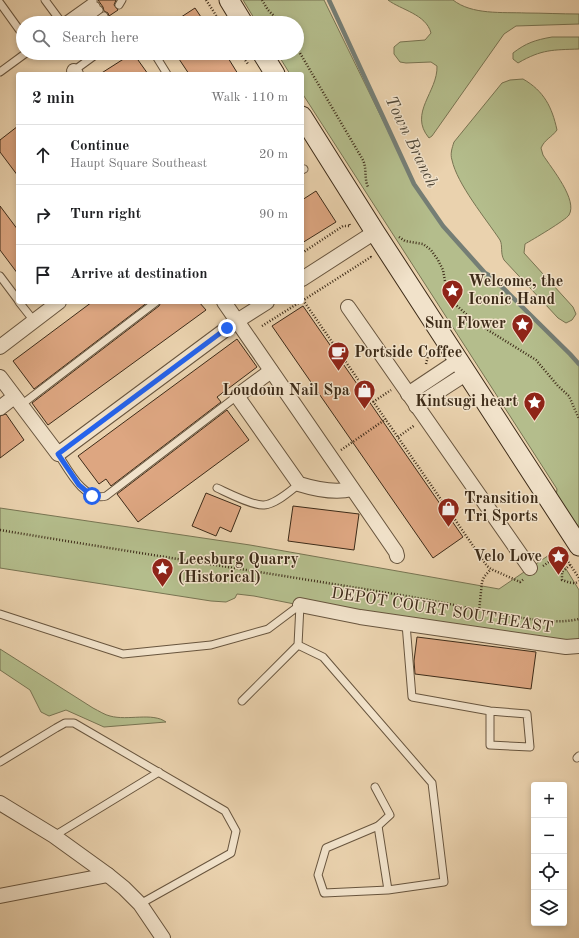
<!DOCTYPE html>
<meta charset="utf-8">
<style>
:root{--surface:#fff;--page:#f2f2f2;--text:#202124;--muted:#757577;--line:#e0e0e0}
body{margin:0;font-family:"Old Standard TT",serif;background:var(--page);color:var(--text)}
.controls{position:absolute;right:12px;bottom:12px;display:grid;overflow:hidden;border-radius:4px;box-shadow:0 2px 6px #0003}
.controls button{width:36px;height:36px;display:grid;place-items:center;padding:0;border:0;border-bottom:1px solid var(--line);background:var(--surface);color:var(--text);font:20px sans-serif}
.stop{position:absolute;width:12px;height:12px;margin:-9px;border:3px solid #2563eb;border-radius:50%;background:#fff}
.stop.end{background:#2563eb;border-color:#fff;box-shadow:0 1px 4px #0008}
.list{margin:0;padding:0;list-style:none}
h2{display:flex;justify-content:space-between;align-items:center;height:52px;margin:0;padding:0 16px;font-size:17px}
h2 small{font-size:13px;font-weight:400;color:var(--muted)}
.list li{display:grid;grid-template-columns:26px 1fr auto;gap:12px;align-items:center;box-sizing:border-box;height:60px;padding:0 16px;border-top:1px solid var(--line)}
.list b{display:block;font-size:15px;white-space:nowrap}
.list p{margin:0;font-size:13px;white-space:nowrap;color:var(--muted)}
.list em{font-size:13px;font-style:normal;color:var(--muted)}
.icon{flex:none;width:22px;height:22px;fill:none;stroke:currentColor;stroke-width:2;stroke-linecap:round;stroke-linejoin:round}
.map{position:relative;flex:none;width:579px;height:938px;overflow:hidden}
.search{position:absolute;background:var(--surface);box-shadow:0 2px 6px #0003;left:16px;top:16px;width:288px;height:44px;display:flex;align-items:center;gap:10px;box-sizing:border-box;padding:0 14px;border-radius:22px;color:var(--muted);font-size:15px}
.panel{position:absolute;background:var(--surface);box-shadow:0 2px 6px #0003;left:16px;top:72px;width:288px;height:232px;border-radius:4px}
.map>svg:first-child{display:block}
</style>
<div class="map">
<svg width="579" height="938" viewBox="0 0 579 938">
<rect width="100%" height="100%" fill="#ead2ae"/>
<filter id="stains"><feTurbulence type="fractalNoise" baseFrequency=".005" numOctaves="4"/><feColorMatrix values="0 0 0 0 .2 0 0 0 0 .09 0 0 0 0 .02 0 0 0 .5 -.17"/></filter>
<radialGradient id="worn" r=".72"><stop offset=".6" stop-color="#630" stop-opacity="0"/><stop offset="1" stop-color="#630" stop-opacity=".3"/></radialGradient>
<g fill="#b4bd8c" stroke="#787452">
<polygon points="243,0 324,0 414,184 443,226 485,273 492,277 570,354 579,364 579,527 556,497 557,489 302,93 302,74 290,74 277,53 297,53 297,23 257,23"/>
<path d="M 388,0 L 453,0 C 472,15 502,12 526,13 C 543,13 561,14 579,14 L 579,24 L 516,26 L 504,34 L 432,136 L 429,138 C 408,113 438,92 437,66 L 431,62 L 406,63 L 400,62 L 394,54 L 394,47 L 400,42 L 425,40 L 431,33 C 426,14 401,10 388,0 Z"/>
<path d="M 552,37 L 579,37 L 579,49 C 553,50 542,49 518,63 L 513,59 L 513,53 C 526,43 535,40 552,37 Z"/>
<path d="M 523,79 C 544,91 552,107 557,130 C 551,138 545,139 541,148 L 543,155 C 552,169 578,200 569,215 C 566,220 532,240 525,244 L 524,253 L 573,307 L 576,314 L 572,320 L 566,323 L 558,318 L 504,260 C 500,253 503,246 500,240 C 486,219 457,184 452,160 C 450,154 452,148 454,142 L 502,83 L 510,80 Z"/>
<polygon points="0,508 250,545 499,589 555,551 579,590 579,646 360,617 254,596 237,594 235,598 226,602 211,601 0,568"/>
<path d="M 0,649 L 93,708 C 99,711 105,715 110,716 C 128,721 152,712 166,722 L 104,727 L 66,710 L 49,716 L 41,712 L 30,690 L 0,670 Z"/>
</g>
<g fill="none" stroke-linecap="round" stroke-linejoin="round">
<polyline stroke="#757e75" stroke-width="4.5" points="329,0 414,184 443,226 485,273 492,277 570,354 579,364"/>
</g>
<g fill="#dda681" stroke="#3d2b18">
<polygon points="98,0 116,0 114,5 118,10 109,16 108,13 104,11 103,7"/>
<polygon points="195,8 205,23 172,23"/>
<polygon points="133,53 148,74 100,74"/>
<polygon points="175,53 225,53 238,74 189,74"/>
<polygon points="18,126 18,176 0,152 0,140"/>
<polygon points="316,191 336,222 302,243 302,200"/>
<polygon points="0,206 18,230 18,274 0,250"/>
<polygon points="92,302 148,302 34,389 13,361"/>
<polygon points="161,302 199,302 206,310 48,425 32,403 159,306"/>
<polygon points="303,306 463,537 433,558 272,326"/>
<polygon points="237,339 257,367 217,397 221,402 111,486 106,479 99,484 78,456"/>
<polygon points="227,410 249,440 138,522 117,494"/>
<polygon points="6,414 24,440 0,458 0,416"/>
<polygon points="206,493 241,507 231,532 220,527 216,536 192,526"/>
<polygon points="293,506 359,514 354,550 288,541"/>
<polygon points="417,637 536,652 531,689 415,674 414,661"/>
</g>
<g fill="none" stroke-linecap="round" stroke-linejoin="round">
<defs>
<g id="lane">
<polyline points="45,0 62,23"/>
<polyline points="0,3 23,35"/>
<polyline points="119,5 122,0"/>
<polyline points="62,23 93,1"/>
<polyline points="72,23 96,6"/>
<polyline points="81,23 99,10"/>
<polyline points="94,23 104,16"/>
<polyline points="154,53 167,74"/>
<polyline points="0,72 26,53"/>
<polyline points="72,72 98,53"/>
<polyline points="302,170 304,169"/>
<polyline points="0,276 18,300"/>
<polyline points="19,302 34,321"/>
<polyline points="21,405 156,302"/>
<path d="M 58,454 C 68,469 84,502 106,496 L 237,396"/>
<path d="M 217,488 C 228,493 253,506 264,505 C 276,504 290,491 299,484"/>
<polyline points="0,614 123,654 211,645 268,629 300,605 298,645 242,701"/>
<polyline points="406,624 412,697 490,711 527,714 530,747 490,745 490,711"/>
<polyline points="298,645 323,657 432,783 444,882 388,890 378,826 326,848 318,875 324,893 388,890"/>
<polyline points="577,758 579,756"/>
<polyline points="0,762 56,728 65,723 74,723 225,811 236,831 231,853 140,904"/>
<polyline points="375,787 390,815 378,826"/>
<polyline points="54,836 159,772"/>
</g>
<g id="street">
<polyline points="74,71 76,74"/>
<polyline points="302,279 375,232"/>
<polyline points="224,302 396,552 397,556"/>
<polyline points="348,307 530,568"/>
<polyline points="0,347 59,302"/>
<path d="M 271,371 L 237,396 L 299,484 C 315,489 336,493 352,489"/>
<polyline points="0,377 58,454 237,321 267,302"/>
<polyline points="408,394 459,360"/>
<polyline points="416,406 467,373"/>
<polyline points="0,408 14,397"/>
<polyline points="300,605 360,617 566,647 579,646"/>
<polyline points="0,803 54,836 108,875 124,888 140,904 163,938"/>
<polyline points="0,896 108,875"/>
</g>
<g id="secondary">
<polyline points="229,0 243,23"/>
<polyline points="262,53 275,74"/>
<polyline points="302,116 375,232 579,546"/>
</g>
</defs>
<use href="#lane" stroke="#68553e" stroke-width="9"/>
<use href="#street" stroke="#68553e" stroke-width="16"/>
<use href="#secondary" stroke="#3d2b18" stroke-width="21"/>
<g stroke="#3d2b18" stroke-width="2.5" stroke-dasharray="1 2" stroke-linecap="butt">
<polyline points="206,0 221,23"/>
<polyline points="262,0 268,10 281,23"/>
<path d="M 297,48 L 363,160 C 367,169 364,178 368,187"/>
<polyline points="240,53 248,64"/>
<polyline points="399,237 405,241 423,244 431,250 438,260 443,270 448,298 475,322 536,360 558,386 569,396 579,419"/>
<polyline points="302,253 343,226 350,226 349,223"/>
<polyline points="303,300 487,566 491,569 520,582 524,579"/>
<polyline points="302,301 371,257 372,259"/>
<polyline points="262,326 300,302"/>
<polyline points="426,364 428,356 433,353"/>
<polyline points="373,402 391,390"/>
<polyline points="449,402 459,404 464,401"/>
<polyline points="398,437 415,425"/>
<polyline points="341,450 386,419"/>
<path d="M 0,530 C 137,553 275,574 412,597 C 447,603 481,611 516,617 C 536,620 559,624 579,619"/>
<polyline points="565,557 579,578"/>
<path d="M 570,565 L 562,572 L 562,580 C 568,582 574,585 579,581"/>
<polyline points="543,566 562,553"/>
<polyline points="479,611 482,582 484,577 491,569"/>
</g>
<use href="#lane" stroke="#f1e2ca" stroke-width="7"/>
<use href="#street" stroke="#f1e2ca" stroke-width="14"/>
<use href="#secondary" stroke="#f1e2ca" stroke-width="19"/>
</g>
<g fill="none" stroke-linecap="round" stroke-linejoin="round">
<polyline stroke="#2563eb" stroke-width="5" points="92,496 79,485 58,454 227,328"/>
</g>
<defs>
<symbol id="sight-pin" viewBox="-11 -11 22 30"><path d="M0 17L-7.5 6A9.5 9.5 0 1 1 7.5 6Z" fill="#8f2418" stroke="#f1e2ca"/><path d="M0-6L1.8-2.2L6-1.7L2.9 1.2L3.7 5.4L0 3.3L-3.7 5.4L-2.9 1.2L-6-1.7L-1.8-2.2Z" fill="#fff"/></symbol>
<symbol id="cafe-pin" viewBox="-11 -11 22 30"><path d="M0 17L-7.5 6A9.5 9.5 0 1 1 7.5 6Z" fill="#8f2418" stroke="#f1e2ca"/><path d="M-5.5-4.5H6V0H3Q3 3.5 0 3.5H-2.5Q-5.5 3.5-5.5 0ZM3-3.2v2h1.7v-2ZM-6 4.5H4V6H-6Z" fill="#fff"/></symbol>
<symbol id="shop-pin" viewBox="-11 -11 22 30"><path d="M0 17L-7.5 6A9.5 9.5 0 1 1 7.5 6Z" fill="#8f2418" stroke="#f1e2ca"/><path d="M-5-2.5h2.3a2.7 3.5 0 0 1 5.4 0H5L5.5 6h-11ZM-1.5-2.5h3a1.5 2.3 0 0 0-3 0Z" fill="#fff"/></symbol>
</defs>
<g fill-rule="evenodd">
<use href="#sight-pin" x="440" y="278" width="25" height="34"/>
<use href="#sight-pin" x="510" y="312" width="25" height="34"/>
<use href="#cafe-pin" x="326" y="340" width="25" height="34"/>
<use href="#shop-pin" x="352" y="378" width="25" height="34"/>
<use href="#sight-pin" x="522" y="390" width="25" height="34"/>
<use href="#shop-pin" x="436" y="496" width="25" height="34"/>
<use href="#sight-pin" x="546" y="544" width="25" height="34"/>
<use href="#sight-pin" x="150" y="556" width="25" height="34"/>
</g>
<g text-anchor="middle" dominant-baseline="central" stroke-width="3" stroke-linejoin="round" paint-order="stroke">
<g font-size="16" font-weight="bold" fill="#3d2b18" stroke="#f1e2ca" text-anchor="start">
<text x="468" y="282">Welcome, the<tspan x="468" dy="18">Iconic Hand</tspan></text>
<text x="506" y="324" text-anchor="end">Sun Flower</text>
<text x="354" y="353">Portside Coffee</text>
<text x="350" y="391" text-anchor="end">Loudoun Nail Spa</text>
<text x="518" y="402" text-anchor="end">Kintsugi heart</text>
<text x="464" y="499">Transition<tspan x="464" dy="18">Tri Sports</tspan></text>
<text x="542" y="557" text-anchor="end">Velo Love</text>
<text x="178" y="560">Leesburg Quarry<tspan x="178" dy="18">(Historical)</tspan></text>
</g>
<g font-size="16" fill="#3d2b18" stroke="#f1e2ca">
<text transform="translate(442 611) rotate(9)">DEPOT COURT SOUTHEAST</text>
</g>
<g font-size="17" font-style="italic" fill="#504737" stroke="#f1e2ca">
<text transform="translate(411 142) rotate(64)">Town Branch</text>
</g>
</g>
<rect width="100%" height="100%" filter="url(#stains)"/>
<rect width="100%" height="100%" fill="url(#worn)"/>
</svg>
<div class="controls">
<button>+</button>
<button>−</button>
<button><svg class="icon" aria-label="locate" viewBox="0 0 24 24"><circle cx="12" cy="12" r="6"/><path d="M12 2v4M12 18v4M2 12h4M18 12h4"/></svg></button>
<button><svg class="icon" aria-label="layers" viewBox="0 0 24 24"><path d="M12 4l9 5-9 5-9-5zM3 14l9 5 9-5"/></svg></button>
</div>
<div class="stop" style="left:92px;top:496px"></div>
<div class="stop end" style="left:227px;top:328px"></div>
<div class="search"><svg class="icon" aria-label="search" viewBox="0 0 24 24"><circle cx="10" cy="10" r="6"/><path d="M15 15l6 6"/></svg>Search here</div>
<section class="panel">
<h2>2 min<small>Walk · 110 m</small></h2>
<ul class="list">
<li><svg class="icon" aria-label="ahead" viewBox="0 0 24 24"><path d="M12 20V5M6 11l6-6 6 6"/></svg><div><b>Continue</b><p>Haupt Square Southeast</p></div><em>20 m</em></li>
<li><svg class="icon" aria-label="right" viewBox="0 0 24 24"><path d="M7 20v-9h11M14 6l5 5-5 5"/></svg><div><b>Turn right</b></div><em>90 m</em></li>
<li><svg class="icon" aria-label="arrive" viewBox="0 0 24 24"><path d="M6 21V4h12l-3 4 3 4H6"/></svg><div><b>Arrive at destination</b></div></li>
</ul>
</section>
</div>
